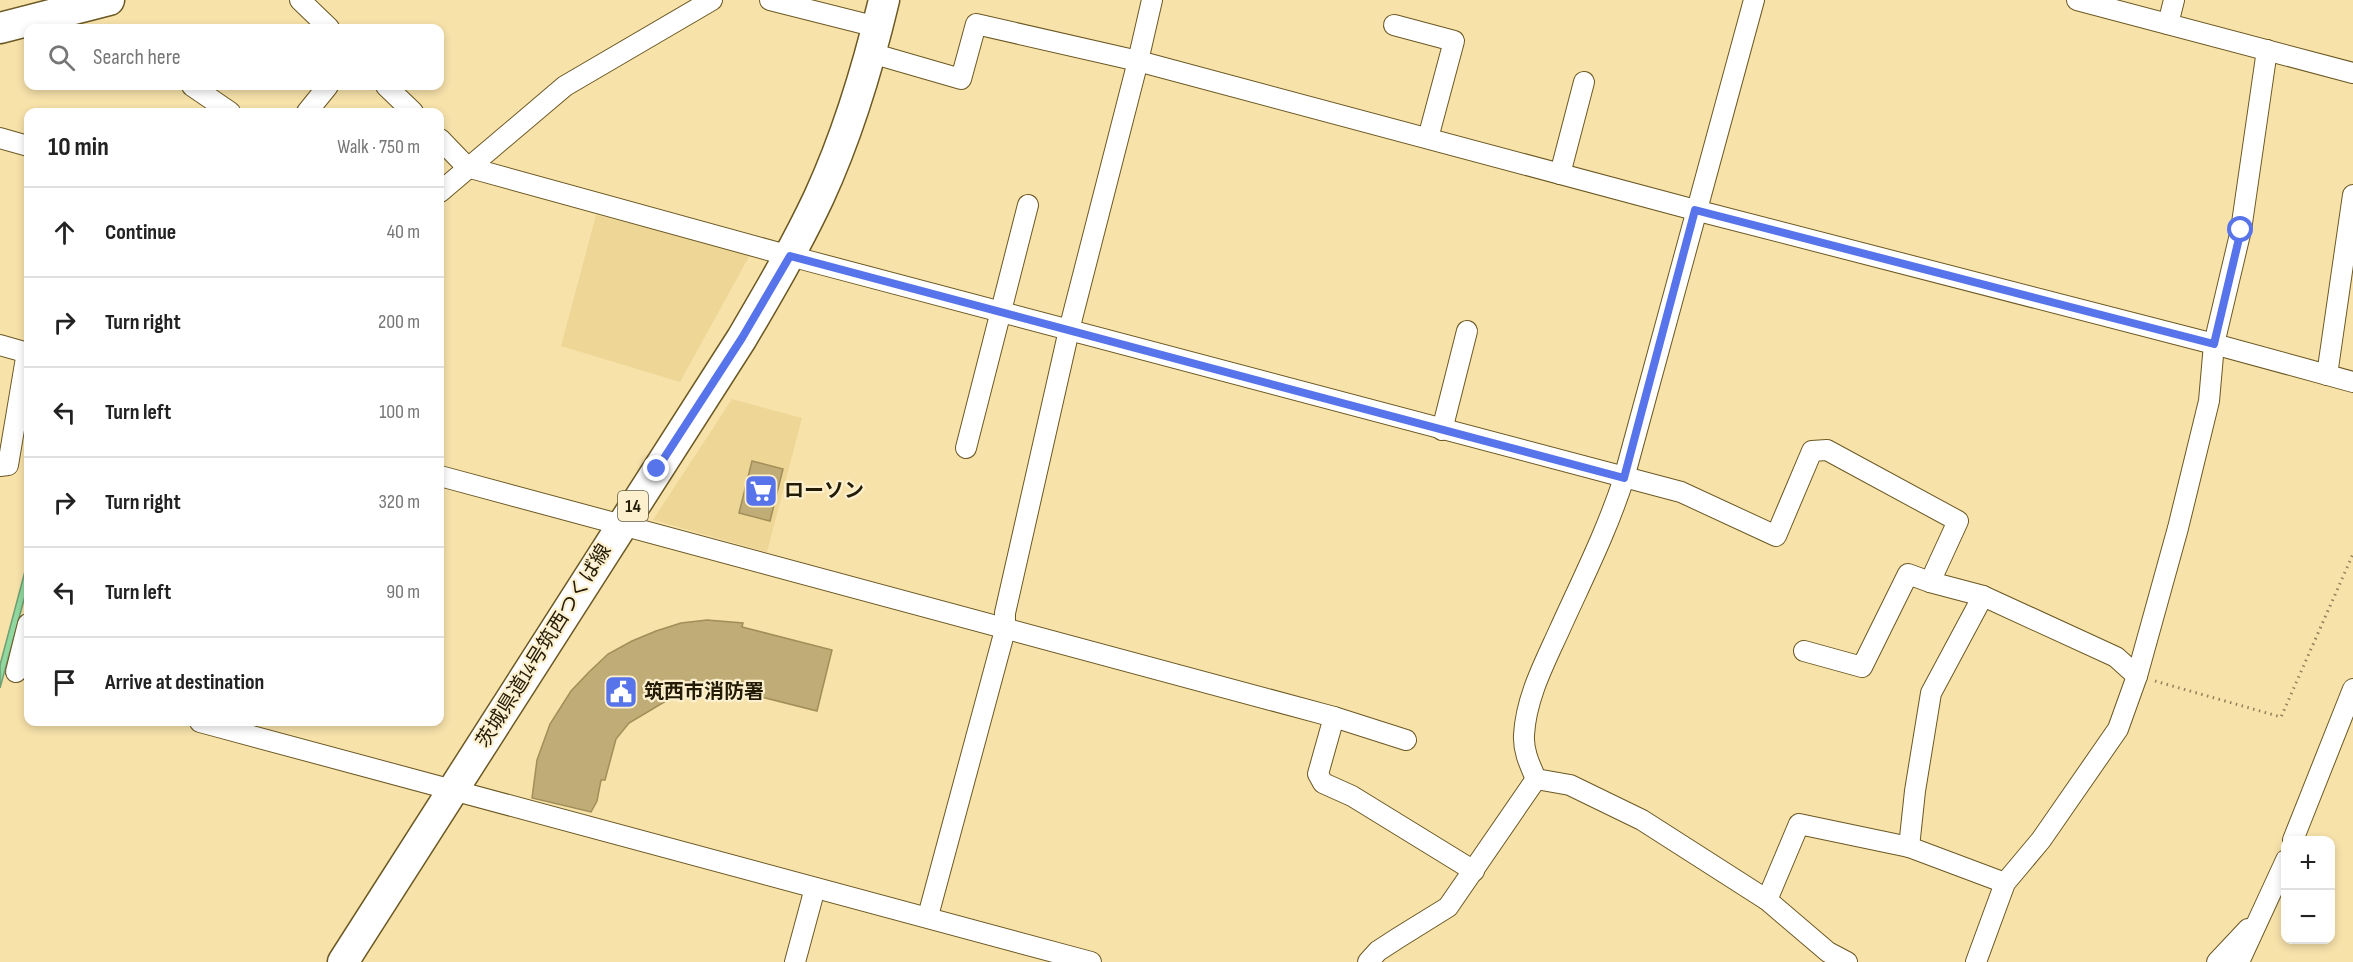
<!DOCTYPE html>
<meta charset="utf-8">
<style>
:root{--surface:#fff;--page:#f6f6f6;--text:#222;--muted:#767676;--line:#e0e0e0}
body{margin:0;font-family:"Sofia Sans Condensed","Noto Sans JP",sans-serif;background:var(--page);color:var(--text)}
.controls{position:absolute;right:18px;bottom:18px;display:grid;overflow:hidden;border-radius:12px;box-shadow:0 3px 9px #0003}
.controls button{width:54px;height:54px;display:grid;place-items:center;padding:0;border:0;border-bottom:2px solid var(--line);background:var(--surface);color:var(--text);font:30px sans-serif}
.stop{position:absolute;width:18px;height:18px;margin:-14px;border:4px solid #5874ea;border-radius:50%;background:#fff}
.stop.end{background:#5874ea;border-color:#fff;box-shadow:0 2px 6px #0008}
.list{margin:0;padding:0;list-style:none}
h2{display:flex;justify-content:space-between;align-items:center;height:78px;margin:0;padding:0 24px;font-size:26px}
h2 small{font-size:20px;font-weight:400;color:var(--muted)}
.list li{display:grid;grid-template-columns:39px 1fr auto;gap:18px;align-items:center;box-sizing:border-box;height:90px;padding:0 24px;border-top:2px solid var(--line)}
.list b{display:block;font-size:22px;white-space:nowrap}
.list em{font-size:20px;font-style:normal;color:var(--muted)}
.icon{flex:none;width:33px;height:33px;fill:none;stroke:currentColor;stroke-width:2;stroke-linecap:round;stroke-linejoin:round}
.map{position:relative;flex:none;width:2353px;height:962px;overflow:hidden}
.search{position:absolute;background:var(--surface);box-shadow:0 3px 9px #0003;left:24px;top:24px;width:420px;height:66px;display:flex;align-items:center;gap:15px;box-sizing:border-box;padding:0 21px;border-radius:12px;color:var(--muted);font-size:22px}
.panel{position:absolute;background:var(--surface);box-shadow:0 3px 9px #0003;left:24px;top:108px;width:420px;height:618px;border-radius:12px}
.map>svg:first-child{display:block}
</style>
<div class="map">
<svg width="2353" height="962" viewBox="0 0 2353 962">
<rect width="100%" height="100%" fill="#f7e2aa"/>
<g fill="#edd696">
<polygon points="596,215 751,253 680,382 561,346"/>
<polygon points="732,399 802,418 767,552 653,520"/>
</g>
<polygon fill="#90d8a0" stroke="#6f9f72" stroke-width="1.5" points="28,560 28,585 0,688 0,665"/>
<g fill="#c0ac76" stroke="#a18e58" stroke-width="1.5">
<polygon points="752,461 783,469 770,521 739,513"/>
<polygon points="707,620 743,623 742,627 832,650 817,711 710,684 691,686 629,723 616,739 605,780 601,780 597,801 591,812 532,798 537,760 550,724 571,691 589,672 608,654 632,641 656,631 681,623"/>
</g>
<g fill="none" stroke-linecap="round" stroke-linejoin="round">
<defs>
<g id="street">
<polyline points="300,0 329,28"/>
<polyline points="770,0 877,27"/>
<polyline points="2077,0 2353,73"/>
<polyline points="2168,24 2174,0"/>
<polyline points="1394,25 1454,41 1428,138"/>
<polyline points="871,53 961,79 976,24 1138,61 1695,210 2214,344 2353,382"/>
<polyline points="192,86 230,112"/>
<polyline points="386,86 413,112"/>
<polyline points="307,112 328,86"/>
<polyline points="0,138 28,146"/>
<polyline points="440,139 467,167 790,256 1681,492 1776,536 1812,451 1827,450 1958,521 1930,582"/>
<polyline points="1560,174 1584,82"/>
<polyline points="440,192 565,86 712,0"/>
<polyline points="0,345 28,353"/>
<polyline points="2327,375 2353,195"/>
<polyline points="1442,430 1467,331"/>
<polyline points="966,448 1028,205"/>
<polyline points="0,466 8,465 27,352"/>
<polyline points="440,476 1334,717 1406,740"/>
<polyline points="1804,651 1862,667 1908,574 1930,582 1983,596 2116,657 2137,676"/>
<polyline points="16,672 28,624"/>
<polyline points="1334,717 1318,774 1323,783 1352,796 1474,871"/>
<polyline points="200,722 1091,962"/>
<path d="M 1536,779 C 1530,765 1523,751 1524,735 C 1526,698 1544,664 1559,631 C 1582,580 1607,531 1624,478 L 1754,0"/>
<polyline points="1536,779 1570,785 1642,820 1767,900 1828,952 1847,962"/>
<polyline points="2293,840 2353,689"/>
<polyline points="1909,847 1915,791 1931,693 1983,596"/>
<polyline points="1767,900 1799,824 1909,847 2005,883"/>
<polyline points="928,916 1005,630 1005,613 1069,330 1138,61 1152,0"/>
<polyline points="795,962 815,888"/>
<polyline points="1368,962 1378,951 1398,938 1448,907 1536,779"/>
<polyline points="1976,962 2005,883 2041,840 2118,729 2137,676 2178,528 2209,401 2214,344 2241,230 2267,50"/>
<polyline points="2217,962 2248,929"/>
<polyline points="2239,962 2286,860"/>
</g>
<g id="primary">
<polyline points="0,28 109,0"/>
<path d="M 343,962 L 742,338 C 769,292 796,246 819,197 C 848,134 868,67 884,0"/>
</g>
</defs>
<use href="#street" stroke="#6b5823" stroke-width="22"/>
<use href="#primary" stroke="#6b5823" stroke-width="33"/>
<polyline stroke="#91825b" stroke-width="3" stroke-dasharray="1.5 4.5" stroke-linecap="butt" points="2155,681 2281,717 2353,554"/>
<use href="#street" stroke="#fff" stroke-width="20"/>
<use href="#primary" stroke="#fff" stroke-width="30"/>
</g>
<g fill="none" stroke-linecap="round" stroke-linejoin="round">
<polyline stroke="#5874ea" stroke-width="8" points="657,469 742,338 790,256 1624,478 1695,210 2214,344 2241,230"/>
</g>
<defs>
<symbol id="supermarket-square" viewBox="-11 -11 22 22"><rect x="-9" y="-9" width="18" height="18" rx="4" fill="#5874ea" stroke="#fcf0cf"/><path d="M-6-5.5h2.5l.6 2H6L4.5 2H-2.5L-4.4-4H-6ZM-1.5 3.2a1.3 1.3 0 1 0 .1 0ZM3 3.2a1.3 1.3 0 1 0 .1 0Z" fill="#fff"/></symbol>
<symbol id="civic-square" viewBox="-11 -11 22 22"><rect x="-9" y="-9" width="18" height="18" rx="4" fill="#5874ea" stroke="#fcf0cf"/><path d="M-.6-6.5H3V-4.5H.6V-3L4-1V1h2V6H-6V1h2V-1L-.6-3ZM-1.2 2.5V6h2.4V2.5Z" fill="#fff"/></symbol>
</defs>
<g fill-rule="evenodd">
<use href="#supermarket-square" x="742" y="472" width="38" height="38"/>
<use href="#civic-square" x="602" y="673" width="38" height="38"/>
</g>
<g text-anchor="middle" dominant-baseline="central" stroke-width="4.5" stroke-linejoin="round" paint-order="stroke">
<rect fill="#fcf0cf" stroke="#645b42" stroke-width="1.5" x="618" y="491" width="30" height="30" rx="4.5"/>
<g font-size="18" font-weight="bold" fill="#231b06">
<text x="633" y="506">14</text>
</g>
<g font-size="20" font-weight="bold" fill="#231b06" stroke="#fcf0cf" text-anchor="start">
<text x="784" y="491">ローソン</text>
<text x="644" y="692">筑西市消防署</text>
</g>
<g font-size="20" fill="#231b06" stroke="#fcf0cf">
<text transform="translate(544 646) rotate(-58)">茨城県道14号筑西つくば線</text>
</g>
</g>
</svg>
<div class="controls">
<button>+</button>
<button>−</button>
</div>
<div class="stop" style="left:2241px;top:230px"></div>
<div class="stop end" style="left:657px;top:469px"></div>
<div class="search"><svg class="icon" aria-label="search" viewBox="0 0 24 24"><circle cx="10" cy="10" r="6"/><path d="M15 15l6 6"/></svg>Search here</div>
<section class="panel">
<h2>10 min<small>Walk · 750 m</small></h2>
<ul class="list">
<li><svg class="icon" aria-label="ahead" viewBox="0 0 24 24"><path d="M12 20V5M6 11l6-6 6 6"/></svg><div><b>Continue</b></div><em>40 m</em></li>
<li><svg class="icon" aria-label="right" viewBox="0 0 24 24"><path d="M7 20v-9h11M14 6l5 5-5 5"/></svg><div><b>Turn right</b></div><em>200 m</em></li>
<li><svg class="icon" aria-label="left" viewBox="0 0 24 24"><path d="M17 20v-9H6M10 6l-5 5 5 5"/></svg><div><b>Turn left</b></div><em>100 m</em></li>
<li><svg class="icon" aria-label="right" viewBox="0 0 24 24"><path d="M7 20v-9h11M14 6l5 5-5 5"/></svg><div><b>Turn right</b></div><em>320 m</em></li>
<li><svg class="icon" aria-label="left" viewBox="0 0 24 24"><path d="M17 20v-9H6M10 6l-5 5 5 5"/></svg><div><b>Turn left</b></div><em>90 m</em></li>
<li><svg class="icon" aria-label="arrive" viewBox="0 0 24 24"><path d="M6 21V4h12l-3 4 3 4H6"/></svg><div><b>Arrive at destination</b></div></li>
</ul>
</section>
</div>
